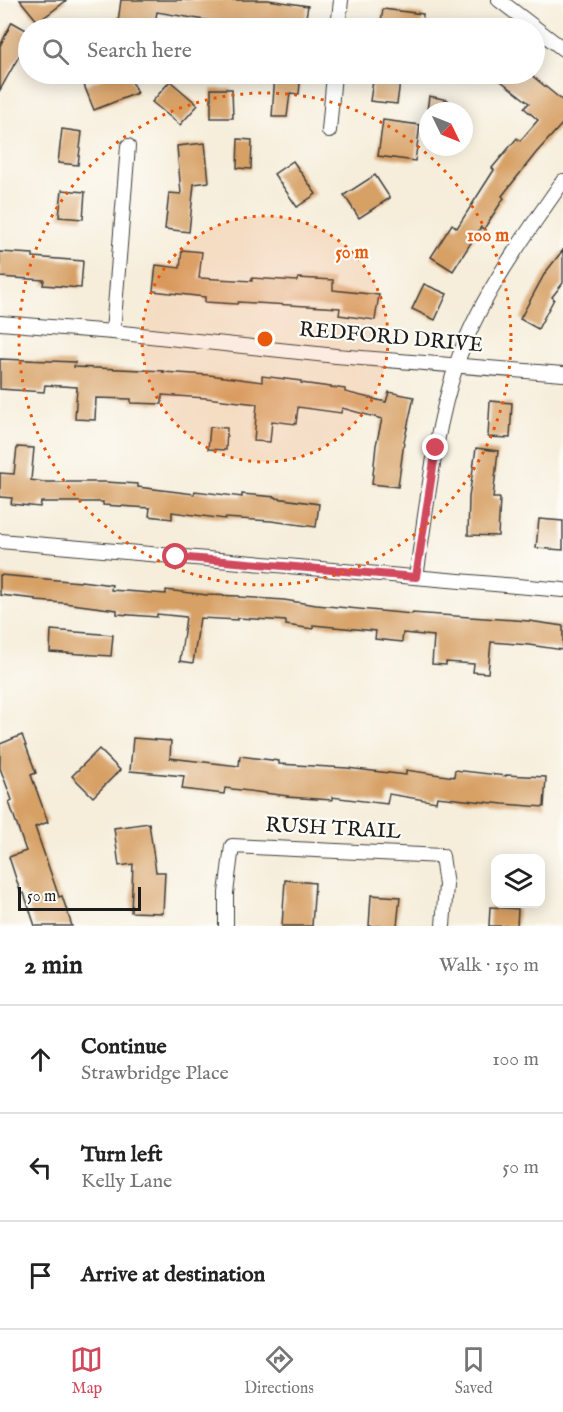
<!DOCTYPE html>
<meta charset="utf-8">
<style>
:root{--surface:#fff;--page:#f6f6f6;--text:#222;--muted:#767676;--line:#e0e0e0;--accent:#d1495b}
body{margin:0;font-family:"IM FELL English",serif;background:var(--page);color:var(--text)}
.controls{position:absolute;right:18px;bottom:18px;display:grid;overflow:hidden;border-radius:12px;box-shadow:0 3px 15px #0003}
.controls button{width:54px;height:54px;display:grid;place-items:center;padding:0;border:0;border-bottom:2px solid var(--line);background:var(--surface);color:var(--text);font:30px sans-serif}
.compass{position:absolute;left:419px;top:102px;width:54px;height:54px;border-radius:50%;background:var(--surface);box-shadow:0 3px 15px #0003;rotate:133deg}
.scale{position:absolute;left:18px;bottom:15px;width:123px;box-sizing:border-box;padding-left:6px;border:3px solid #1c1c1c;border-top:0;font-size:16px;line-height:21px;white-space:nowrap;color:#1c1c1c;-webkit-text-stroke:4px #fdfcf7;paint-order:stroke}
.stop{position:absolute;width:18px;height:18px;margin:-14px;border:4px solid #d1495b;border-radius:50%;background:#fff}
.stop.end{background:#d1495b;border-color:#fff;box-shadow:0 2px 6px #0008}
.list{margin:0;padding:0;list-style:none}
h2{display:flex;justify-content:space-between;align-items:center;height:78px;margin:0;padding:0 24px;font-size:26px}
h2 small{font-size:20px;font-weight:400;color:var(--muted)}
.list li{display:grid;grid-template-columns:39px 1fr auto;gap:18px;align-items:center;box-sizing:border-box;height:108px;padding:0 24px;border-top:2px solid var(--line)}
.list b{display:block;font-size:22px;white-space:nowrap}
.list p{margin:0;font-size:20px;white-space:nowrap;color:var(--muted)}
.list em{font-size:20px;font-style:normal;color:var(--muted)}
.icon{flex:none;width:33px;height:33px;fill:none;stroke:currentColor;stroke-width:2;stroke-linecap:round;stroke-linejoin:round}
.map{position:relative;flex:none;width:563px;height:926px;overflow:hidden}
.search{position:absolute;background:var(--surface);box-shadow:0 3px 15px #0003;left:18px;right:18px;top:18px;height:66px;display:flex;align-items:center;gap:15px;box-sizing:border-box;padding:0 21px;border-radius:33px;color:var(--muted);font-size:22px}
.sheet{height:402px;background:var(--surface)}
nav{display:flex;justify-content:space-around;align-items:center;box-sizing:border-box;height:84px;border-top:2px solid var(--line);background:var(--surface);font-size:16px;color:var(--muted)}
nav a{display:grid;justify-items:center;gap:3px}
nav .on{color:var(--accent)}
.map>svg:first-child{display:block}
</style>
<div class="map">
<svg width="563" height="926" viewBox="0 0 563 926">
<rect width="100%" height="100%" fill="#fdfcf7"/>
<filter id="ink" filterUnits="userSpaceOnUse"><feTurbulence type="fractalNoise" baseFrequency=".0167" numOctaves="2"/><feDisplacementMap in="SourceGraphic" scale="12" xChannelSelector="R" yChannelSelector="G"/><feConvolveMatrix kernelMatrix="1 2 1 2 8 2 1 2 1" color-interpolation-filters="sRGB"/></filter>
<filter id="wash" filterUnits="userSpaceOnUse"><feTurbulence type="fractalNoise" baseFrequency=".008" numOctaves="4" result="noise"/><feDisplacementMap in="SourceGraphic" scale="24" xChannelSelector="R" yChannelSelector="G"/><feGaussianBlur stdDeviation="1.35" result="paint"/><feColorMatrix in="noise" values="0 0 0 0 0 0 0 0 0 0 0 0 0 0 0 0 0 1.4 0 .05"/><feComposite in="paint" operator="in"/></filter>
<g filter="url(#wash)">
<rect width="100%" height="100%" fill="#f6eedb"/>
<g id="blocks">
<g fill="#d7a065">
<polygon points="20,0 67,0 38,22"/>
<polygon points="121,0 268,0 308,6 304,28 257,28 257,25 217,22 157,12 154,27 118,22"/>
<polygon points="383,9 423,14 422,28 380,28"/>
<polygon points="12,22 28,31 28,40 0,90 0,46"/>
<polygon points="115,74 129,74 137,93 94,110 84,85"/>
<polygon points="275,74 301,74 299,94 290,93 287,117 272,117"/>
<polygon points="374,74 401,74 397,104 370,101"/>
<polygon points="492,74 530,74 563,101 563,123 536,153 502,196 504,198 484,229 481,227 453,271 431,257 452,224 457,228 494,170 492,168 517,138 520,141 538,120 524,108 529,103"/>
<polygon points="170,81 198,105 180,125 152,102"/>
<polygon points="211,89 232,89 233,118 211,118"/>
<polygon points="429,96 448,100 446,111 427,111"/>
<polygon points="383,120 420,125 415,161 378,156"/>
<polygon points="62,129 82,132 78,165 58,163"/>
<polygon points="238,139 252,140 251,169 237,168"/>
<polygon points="205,143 209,182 194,184 189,232 165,229 169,193 181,194 177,146"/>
<polygon points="293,161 316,194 297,207 274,174"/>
<polygon points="375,175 390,198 359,218 344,195"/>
<polygon points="62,190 85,192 83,219 59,217"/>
<polygon points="182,250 202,252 199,278 252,281 252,278 297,281 298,278 333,280 333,290 379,295 375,320 339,315 340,308 238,302 237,304 205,302 205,297 153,291 156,265 180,268"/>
<polygon points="563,250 563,283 552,297 554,299 538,329 520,319 545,273"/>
<polygon points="0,252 33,254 33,257 83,261 81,288 43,285 44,280 0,277"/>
<polygon points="424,284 447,294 435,320 412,309"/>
<polygon points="0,359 75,362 74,367 164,371 163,372 209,375 262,382 262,376 301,381 301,383 345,389 345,392 386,402 389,392 414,397 404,442 398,487 372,484 376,445 382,419 342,408 341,413 298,407 296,424 272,421 270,442 254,441 257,404 206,398 162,395 162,404 131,403 131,399 96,398 95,420 75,419 77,387 45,385 44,392 0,389"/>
<polygon points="490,401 512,403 510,438 488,437"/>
<polygon points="210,427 227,428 226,450 208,449"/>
<polygon points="17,447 34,448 31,480 44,482 105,482 138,484 138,487 194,494 195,491 242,497 242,494 276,497 276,498 319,504 316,527 271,521 225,518 225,519 172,512 172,519 149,516 150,508 103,505 103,502 41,502 40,507 11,504 12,498 0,497 0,473 14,474"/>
<polygon points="476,448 498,451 493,498 500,498 498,536 468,535 469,497"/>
<polygon points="539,519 563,521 563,550 536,548"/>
<polygon points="0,575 80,582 81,581 112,585 111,590 166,594 166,590 207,595 239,596 239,597 284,600 316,605 412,614 412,613 529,621 563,626 563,650 529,645 491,642 488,673 473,672 474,664 446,662 446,665 432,664 434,636 403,633 402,642 375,639 376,631 313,625 313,629 286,625 286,621 238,618 238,620 200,618 193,663 180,661 186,617 157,614 157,617 117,614 117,610 64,603 36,601 36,599 0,595"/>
<polygon points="51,630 113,635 111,656 50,652"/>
<polygon points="22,735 36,773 31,775 48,822 35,827 59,897 62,896 72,926 35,926 24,893 21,894 9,857 26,851 9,802 12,800 0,768 0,744"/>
<polygon points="133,738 171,741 170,758 239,766 240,756 279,761 279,764 347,768 406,775 406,770 454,777 455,770 506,776 506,775 546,777 544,807 503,804 437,797 436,802 389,794 387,804 332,797 332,800 287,797 288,796 225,788 224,794 182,789 184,776 130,771"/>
<polygon points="99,749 120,770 93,797 72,776"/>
<polygon points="149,823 156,872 165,872 163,913 131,912 133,864 119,866 114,828"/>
<polygon points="285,880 315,883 312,926 282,926"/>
<polygon points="371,895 400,897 397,926 369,926"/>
<polygon points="490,907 518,909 517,926 489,926"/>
</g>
</g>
</g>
<g filter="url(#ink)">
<use href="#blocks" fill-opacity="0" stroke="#3d3c39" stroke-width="1.5"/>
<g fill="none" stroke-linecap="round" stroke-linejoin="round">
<defs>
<g id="minor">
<polyline points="499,0 563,49"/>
<polyline points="338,28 341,0"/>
<polyline points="329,131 334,74"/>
<polyline points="0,323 113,332 336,356 563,374"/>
<polyline points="113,332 128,146"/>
<polyline points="0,541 563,590"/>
<path d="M 416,577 C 427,507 434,433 456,366 C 477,301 524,237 563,181"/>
<polyline points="226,926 226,893 232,846 442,856 446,885 443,926"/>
</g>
</defs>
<use href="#minor" stroke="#3d3c39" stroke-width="16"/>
<use href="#minor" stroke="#fff" stroke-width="14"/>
</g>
</g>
<g fill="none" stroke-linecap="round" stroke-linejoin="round" filter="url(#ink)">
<polyline stroke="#d1495b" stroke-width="8" points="176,557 416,577 436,448"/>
</g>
<circle cx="265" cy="339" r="123" fill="#e8590c" fill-opacity=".12"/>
<g fill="none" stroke="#e8590c" stroke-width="3" stroke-dasharray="3 6">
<circle cx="265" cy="339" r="123"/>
<circle cx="265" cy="339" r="246"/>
</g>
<g text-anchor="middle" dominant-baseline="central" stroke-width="4.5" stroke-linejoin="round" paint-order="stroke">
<g font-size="21" fill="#1c1c1c" stroke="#fdfcf7">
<text transform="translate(391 338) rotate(5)">REDFORD DRIVE</text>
<text transform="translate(333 829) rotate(3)">RUSH TRAIL</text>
</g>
</g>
<circle cx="265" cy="339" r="9" fill="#e8590c" stroke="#fdfcf7" stroke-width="3"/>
<g font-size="18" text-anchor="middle" font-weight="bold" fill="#e8590c" stroke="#fdfcf7" stroke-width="4.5" stroke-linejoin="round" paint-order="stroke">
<text x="488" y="241">100 m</text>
<text x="352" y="258">50 m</text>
</g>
</svg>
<div class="controls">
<button><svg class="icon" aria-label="layers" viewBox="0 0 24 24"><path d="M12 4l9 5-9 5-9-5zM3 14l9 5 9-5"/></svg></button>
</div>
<svg class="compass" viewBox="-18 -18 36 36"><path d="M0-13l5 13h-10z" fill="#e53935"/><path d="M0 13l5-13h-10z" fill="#767676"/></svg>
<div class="scale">50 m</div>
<div class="stop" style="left:176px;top:557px"></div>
<div class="stop end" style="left:436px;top:448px"></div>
<div class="search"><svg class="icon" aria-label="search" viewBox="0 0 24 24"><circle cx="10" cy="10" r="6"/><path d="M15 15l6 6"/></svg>Search here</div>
</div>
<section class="sheet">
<h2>2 min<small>Walk · 150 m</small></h2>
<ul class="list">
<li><svg class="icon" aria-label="ahead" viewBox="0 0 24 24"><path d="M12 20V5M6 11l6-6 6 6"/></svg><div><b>Continue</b><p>Strawbridge Place</p></div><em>100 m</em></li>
<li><svg class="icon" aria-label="left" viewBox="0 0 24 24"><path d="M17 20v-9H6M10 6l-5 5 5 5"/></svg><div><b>Turn left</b><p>Kelly Lane</p></div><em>50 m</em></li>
<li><svg class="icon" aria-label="arrive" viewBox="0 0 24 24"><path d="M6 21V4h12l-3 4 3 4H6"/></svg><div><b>Arrive at destination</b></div></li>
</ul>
</section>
<nav>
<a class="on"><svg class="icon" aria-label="map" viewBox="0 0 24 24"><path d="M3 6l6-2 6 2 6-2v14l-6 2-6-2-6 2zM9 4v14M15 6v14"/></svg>Map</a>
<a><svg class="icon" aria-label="directions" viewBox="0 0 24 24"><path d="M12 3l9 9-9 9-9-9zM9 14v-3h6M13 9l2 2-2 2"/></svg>Directions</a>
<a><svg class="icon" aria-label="saved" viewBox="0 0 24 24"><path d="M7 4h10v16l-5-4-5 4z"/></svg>Saved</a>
</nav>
